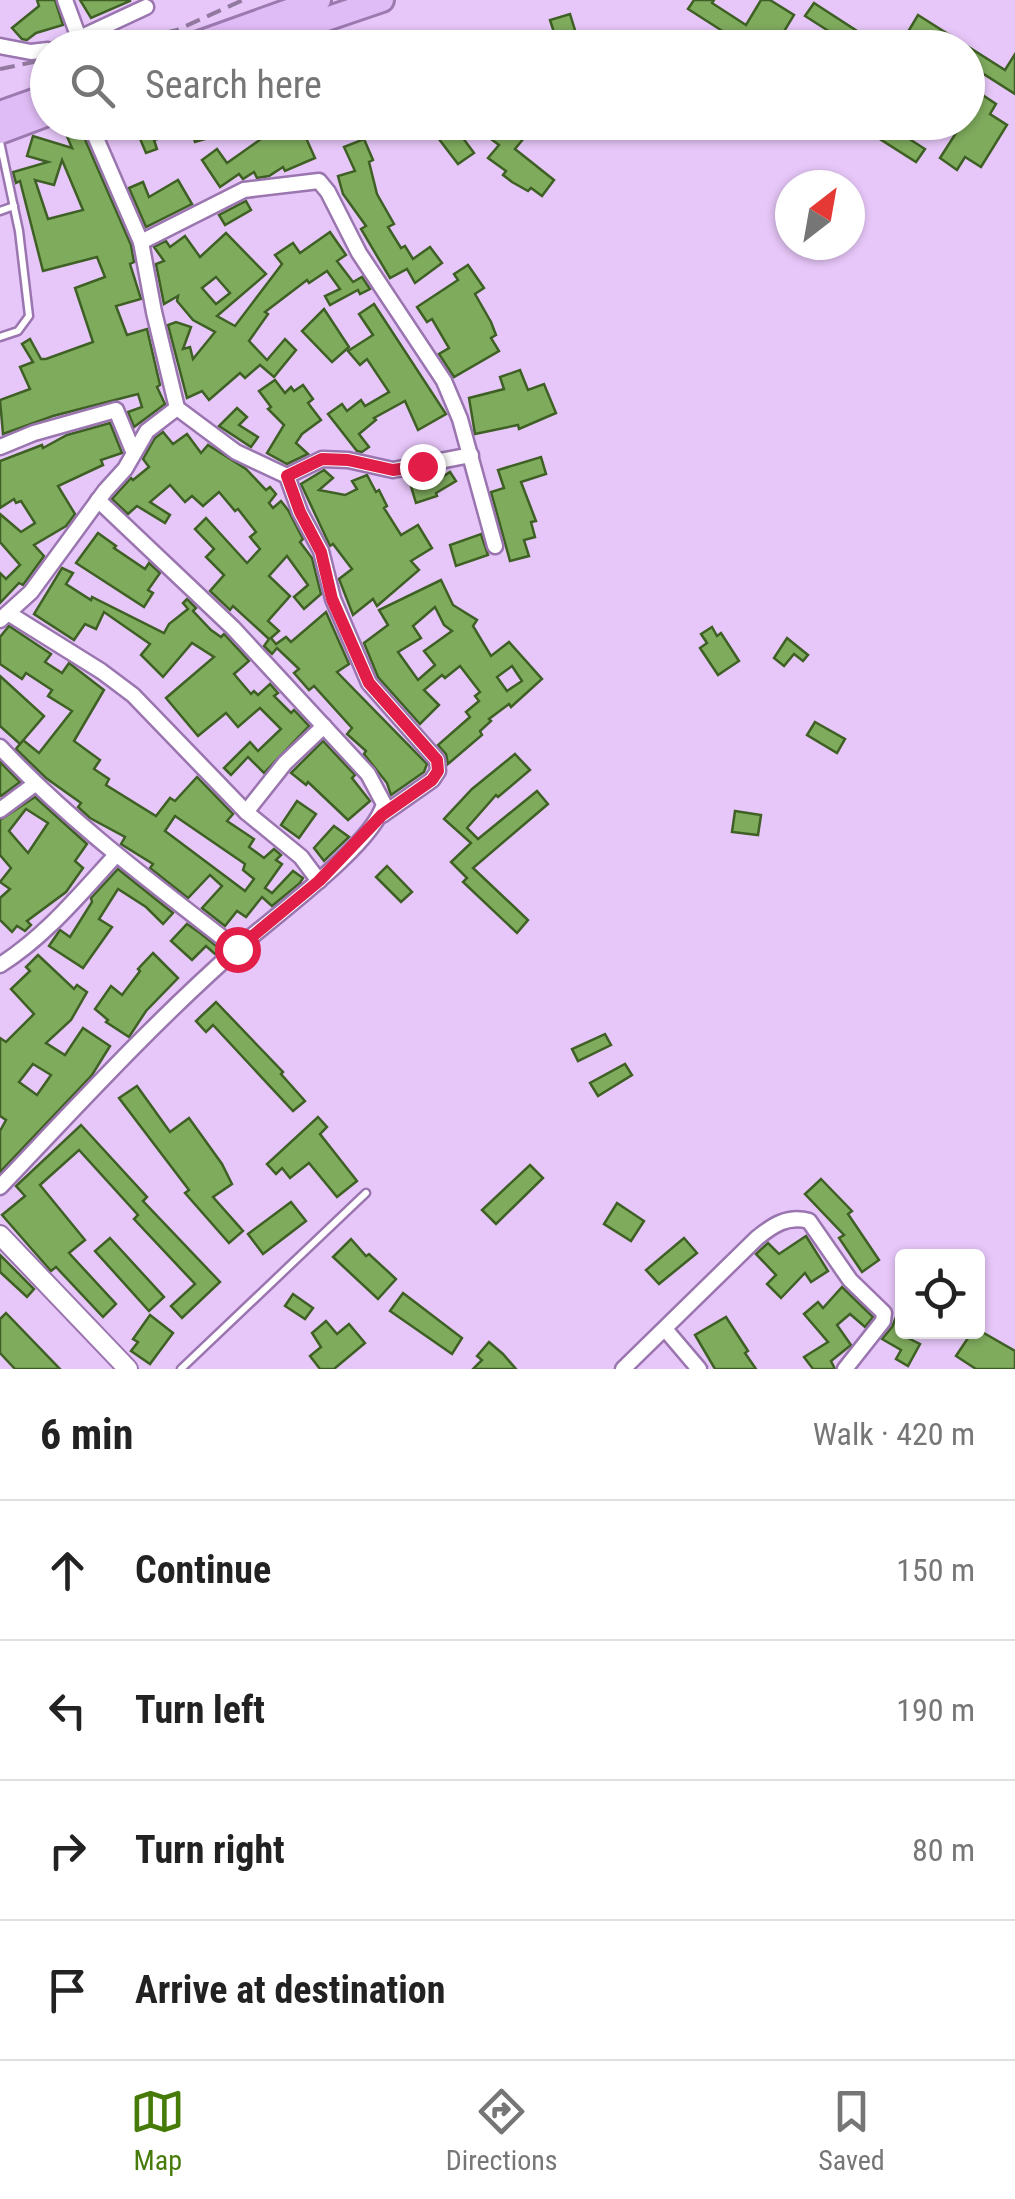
<!DOCTYPE html>
<meta charset="utf-8">
<style>
:root{--surface:#fff;--page:#f2f2f2;--text:#222;--muted:#767676;--line:#e0e0e0;--accent:#477b09}
body{margin:0;font-family:"Roboto Condensed",sans-serif;background:var(--page);color:var(--text)}
.controls{position:absolute;right:30px;bottom:30px;display:grid;overflow:hidden;border-radius:10px;box-shadow:0 2px 8px #0004}
.controls button{width:90px;height:90px;display:grid;place-items:center;padding:0;border:0;border-bottom:2px solid var(--line);background:var(--surface);color:var(--text);font:50px sans-serif}
.compass{position:absolute;left:775px;top:170px;width:90px;height:90px;border-radius:50%;background:var(--surface);box-shadow:0 2px 8px #0004;rotate:31deg}
.stop{position:absolute;width:30px;height:30px;margin:-22px;border:8px solid #e11d48;border-radius:50%;background:#fff}
.stop.end{background:#e11d48;border-color:#fff;box-shadow:0 2px 10px #0008}
.list{margin:0;padding:0;list-style:none}
h2{display:flex;justify-content:space-between;align-items:center;height:130px;margin:0;padding:0 40px;font-size:42px}
h2 small{font-size:32px;font-weight:400;color:var(--muted)}
.list li{display:grid;grid-template-columns:65px 1fr auto;gap:30px;align-items:center;box-sizing:border-box;height:140px;padding:0 40px;border-top:2px solid var(--line)}
.list b{display:block;font-size:38px;white-space:nowrap}
.list em{font-size:32px;font-style:normal;color:var(--muted)}
.icon{flex:none;width:55px;height:55px;fill:none;stroke:currentColor;stroke-width:2;stroke-linecap:round;stroke-linejoin:round}
.map{position:relative;flex:none;width:1015px;height:1369px;overflow:hidden}
.search{position:absolute;background:var(--surface);box-shadow:0 2px 8px #0004;left:30px;right:30px;top:30px;height:110px;display:flex;align-items:center;gap:25px;box-sizing:border-box;padding:0 35px;border-radius:55px;color:var(--muted);font-size:38px}
.sheet{height:690px;background:var(--surface)}
nav{display:flex;justify-content:space-around;align-items:center;box-sizing:border-box;height:140px;border-top:2px solid var(--line);background:var(--surface);font-size:28px;color:var(--muted)}
nav a{display:grid;justify-items:center;gap:5px}
nav .on{color:var(--accent)}
.map>svg:first-child{display:block}
</style>
<div class="map">
<svg width="1015" height="1369" viewBox="0 0 1015 1369">
<rect width="100%" height="100%" fill="#e7c7f9"/>
<g fill="#7fab5d" stroke="#3f6024" stroke-width="2.5" fill-rule="evenodd">
<polygon points="37,0 55,0 63,25 36,33 27,40 22,39 12,28 39,6"/>
<polygon points="80,0 130,0 130,1 91,18"/>
<polygon points="694,0 714,0 712,3 746,25 761,0 770,0 794,15 774,48 749,48 688,9"/>
<polygon points="814,3 857,31 849,44 805,16"/>
<polygon points="570,14 579,43 559,48 550,20"/>
<polygon points="918,15 1005,70 1015,54 1015,94 968,64 968,48 936,48 909,30"/>
<polygon points="981,94 996,104 990,114 1007,125 981,167 965,157 957,170 940,158 963,122 968,122 968,115"/>
<polygon points="133,122 252,122 253,125 195,142 191,129 154,140 157,149 146,153"/>
<polygon points="285,122 302,122 306,126 321,122 324,131 306,138 315,158 285,171 283,167 269,176 257,178 254,172 243,179 239,174 220,187 202,160 217,149 227,163"/>
<polygon points="442,122 451,122 474,153 458,164 432,130"/>
<polygon points="853,122 883,122 925,149 916,162"/>
<polygon points="494,127 508,138 514,130 524,138 515,149 554,180 542,196 531,188 528,191 512,182 503,175 506,171 488,158 499,145 487,136"/>
<path d="M 80,128 L 131,245 L 134,262 L 130,264 L 141,299 L 116,306 L 127,335 L 147,329 L 160,385 L 157,387 L 165,404 L 134,427 L 128,412 L 142,407 L 138,394 L 53,416 L 3,434 L 0,400 L 30,389 L 20,367 L 33,362 L 22,344 L 30,339 L 41,359 L 46,359 L 93,342 L 75,288 L 105,277 L 97,257 L 43,271 L 20,181 L 16,183 L 13,172 L 48,162 L 27,156 L 33,136 L 72,148 L 66,134 ZM 62,160 L 83,210 L 48,219 L 35,180 L 54,185 Z"/>
<polygon points="364,139 373,160 369,162 377,194 394,224 388,227 401,248 405,246 413,259 430,247 442,263 415,283 407,269 390,278 361,229 366,226 343,194 338,176 355,171 344,147"/>
<polygon points="178,180 192,204 146,227 129,188 143,182 149,197"/>
<polygon points="246,201 251,210 225,225 219,215"/>
<path d="M 330,232 L 346,255 L 337,261 L 353,282 L 362,277 L 370,289 L 360,294 L 358,290 L 330,305 L 325,296 L 340,289 L 327,271 L 309,283 L 307,280 L 265,312 L 268,314 L 249,341 L 267,360 L 285,339 L 296,350 L 274,377 L 260,365 L 245,378 L 240,373 L 209,400 L 202,391 L 187,398 L 168,325 L 176,322 L 191,327 L 183,349 L 190,347 L 193,359 L 215,332 L 193,320 L 177,301 L 178,296 L 164,304 L 156,264 L 164,261 L 154,247 L 166,241 L 170,247 L 185,236 L 200,257 L 226,233 L 266,274 L 217,316 L 235,326 L 282,264 L 275,255 L 293,243 L 300,253 ZM 216,277 L 230,293 L 216,304 L 202,288 Z"/>
<polygon points="468,265 484,288 475,294 491,322 496,335 491,338 499,351 454,377 439,354 449,348 432,319 427,322 417,307 458,280 454,274"/>
<polygon points="374,304 446,414 418,430 405,401 374,418 376,420 359,434 369,447 362,452 357,451 328,414 342,404 347,411 361,400 365,406 389,392 367,359 360,365 348,351 373,335 359,314"/>
<polygon points="324,309 349,347 332,362 302,331"/>
<polygon points="520,370 528,390 544,384 556,413 519,429 518,425 475,434 469,398 504,389 500,377"/>
<polygon points="275,380 285,393 291,387 294,391 303,385 313,399 308,403 321,420 302,434 296,443 308,454 287,464 267,453 284,425 268,409 271,407 259,391"/>
<polygon points="237,408 247,417 239,425 258,437 251,447 219,426"/>
<polygon points="110,423 122,453 101,460 103,465 58,486 75,514 66,526 34,545 44,556 23,585 19,583 0,603 0,573 6,579 20,565 0,542 0,514 21,532 35,523 21,501 16,503 14,499 0,508 0,461 42,445 43,448 67,435"/>
<polygon points="163,432 173,444 187,434 201,453 208,445 246,469 266,490 270,487 276,494 269,503 273,508 281,501 288,510 303,539 300,542 312,558 321,594 304,609 294,597 308,585 287,556 269,576 290,596 268,621 279,631 271,638 276,644 286,637 291,642 326,612 349,664 337,672 427,764 424,772 391,795 387,783 364,754 366,751 347,734 352,728 314,686 309,690 294,673 299,669 277,648 272,654 264,646 269,639 233,606 230,610 210,591 224,575 206,557 214,549 195,529 206,518 247,563 260,549 250,537 256,532 238,509 235,511 219,492 203,506 192,496 185,502 170,485 150,502 170,515 165,523 137,506 128,514 112,499 131,478 133,480 149,467 143,459 155,438"/>
<polygon points="541,457 546,474 521,482 536,521 531,522 535,537 524,540 529,556 510,561 491,492 504,488 498,470"/>
<polygon points="324,470 333,478 319,490 345,495 357,489 352,481 367,475 376,492 379,490 387,506 384,508 401,535 418,525 432,548 411,561 419,570 377,606 373,599 353,615 339,579 352,569 333,544 330,546 301,484"/>
<polygon points="450,472 456,481 436,493 437,496 416,503 410,483 431,476 433,483"/>
<polygon points="98,533 116,546 114,548 145,569 149,563 160,573 148,590 153,593 144,607 76,563"/>
<polygon points="481,534 488,555 456,566 450,545"/>
<polygon points="62,568 73,573 66,584 91,600 92,597 164,633 169,624 188,609 183,603 187,599 196,608 193,611 211,630 221,637 224,634 249,661 234,674 251,694 254,691 258,695 270,684 278,693 274,696 291,713 294,710 309,726 264,773 248,757 231,775 224,768 250,742 258,751 281,729 260,708 238,727 226,713 198,736 166,698 214,657 192,643 163,677 141,655 150,644 104,612 96,629 85,624 74,640 34,614"/>
<path d="M 441,580 L 453,605 L 477,620 L 473,626 L 491,656 L 509,642 L 542,679 L 511,707 L 509,704 L 489,719 L 491,721 L 480,731 L 482,735 L 448,764 L 446,754 L 438,745 L 470,717 L 466,712 L 479,701 L 475,696 L 480,692 L 460,666 L 445,678 L 442,675 L 424,690 L 439,705 L 420,724 L 378,677 L 364,643 L 388,625 L 379,610 ZM 435,607 L 444,625 L 452,631 L 424,651 L 435,665 L 418,680 L 398,652 L 421,638 L 413,626 ZM 512,666 L 522,681 L 507,691 L 497,677 Z"/>
<path d="M 9,626 L 51,654 L 45,662 L 62,673 L 69,663 L 104,690 L 74,741 L 100,760 L 94,769 L 109,779 L 106,785 L 156,816 L 170,798 L 175,801 L 197,777 L 233,814 L 227,821 L 254,839 L 249,847 L 264,858 L 274,849 L 281,855 L 276,860 L 282,864 L 265,888 L 272,893 L 293,871 L 303,878 L 300,883 L 272,906 L 262,897 L 246,917 L 237,911 L 225,926 L 202,908 L 222,886 L 210,875 L 188,898 L 150,868 L 153,864 L 121,844 L 125,837 L 90,818 L 78,807 L 81,803 L 46,778 L 16,749 L 23,740 L 39,753 L 72,711 L 48,696 L 52,690 L 26,673 L 22,679 L 0,664 L 0,637 ZM 175,816 L 245,864 L 243,870 L 254,879 L 245,891 L 165,831 Z"/>
<polygon points="712,627 717,636 721,633 739,661 718,675 700,648 707,643 701,634"/>
<polygon points="787,638 808,655 803,661 794,654 784,666 774,658"/>
<polygon points="0,676 44,716 20,744 0,726"/>
<polygon points="815,722 845,739 837,753 807,735"/>
<polygon points="323,741 355,775 352,778 370,801 348,820 308,782 306,785 291,773"/>
<polygon points="515,754 530,770 498,797 496,795 467,828 478,839 537,791 548,804 473,868 528,920 517,933 463,882 467,878 451,862 471,843 444,819 472,789"/>
<polygon points="0,762 20,782 1,796 0,795"/>
<path d="M 35,797 L 87,844 L 75,861 L 83,868 L 66,892 L 27,921 L 31,925 L 25,931 L 17,926 L 12,932 L 0,920 L 0,898 L 10,889 L 0,882 L 11,868 L 0,855 L 0,820 ZM 26,809 L 48,823 L 28,853 L 9,831 Z"/>
<polygon points="297,801 316,814 299,838 281,825"/>
<polygon points="735,811 761,815 758,835 732,832"/>
<polygon points="334,826 349,837 324,861 314,848"/>
<polygon points="387,866 412,892 401,902 376,877"/>
<polygon points="118,869 173,913 163,924 146,907 118,889 99,919 112,927 83,968 49,946 60,930 70,937 92,902 91,898"/>
<polygon points="187,924 200,933 220,949 215,954 206,946 192,960 171,941"/>
<polygon points="153,953 178,978 146,1011 129,1037 106,1022 108,1020 95,1009 111,986 122,995 140,971 138,969"/>
<path d="M 38,955 L 74,989 L 77,985 L 87,992 L 71,1020 L 46,1043 L 65,1055 L 83,1028 L 110,1046 L 92,1075 L 0,1172 L 0,1131 L 6,1120 L 0,1116 L 0,1038 L 6,1042 L 34,1014 L 11,989 L 30,971 L 26,967 ZM 33,1064 L 51,1075 L 37,1095 L 19,1082 Z"/>
<polygon points="216,1002 283,1072 281,1074 305,1101 293,1111 213,1025 206,1032 196,1021"/>
<polygon points="605,1034 611,1045 578,1061 572,1049"/>
<polygon points="625,1064 632,1075 598,1096 590,1083"/>
<polygon points="137,1086 170,1132 189,1118 222,1164 232,1184 213,1197 243,1231 229,1243 185,1193 189,1190 119,1098"/>
<polygon points="318,1117 327,1127 320,1134 357,1181 337,1197 309,1163 290,1178 282,1168 276,1174 267,1164"/>
<polygon points="81,1125 147,1197 143,1201 220,1282 182,1318 171,1306 195,1284 134,1219 138,1215 79,1150 40,1185 85,1240 69,1253 116,1304 103,1317 56,1267 51,1271 2,1215 25,1196 16,1186"/>
<polygon points="530,1165 543,1178 496,1224 482,1210"/>
<polygon points="821,1179 852,1211 848,1214 879,1260 862,1272 839,1238 844,1235 805,1194"/>
<polygon points="291,1202 306,1221 263,1254 248,1234"/>
<polygon points="617,1203 644,1221 631,1241 604,1224"/>
<polygon points="806,1236 828,1271 811,1282 805,1273 781,1298 767,1284 776,1275 756,1254 768,1243 779,1254"/>
<polygon points="110,1238 164,1297 149,1311 95,1251"/>
<polygon points="684,1238 697,1253 659,1284 646,1270"/>
<polygon points="351,1239 366,1256 369,1254 396,1279 378,1299 333,1257"/>
<polygon points="0,1255 34,1289 27,1297 0,1272"/>
<polygon points="842,1287 873,1317 865,1327 850,1314 837,1325 851,1345 831,1361 835,1369 813,1369 804,1357 828,1342 804,1314 818,1302 823,1308"/>
<polygon points="403,1293 462,1338 452,1354 390,1311"/>
<polygon points="293,1294 313,1308 305,1319 285,1306"/>
<polygon points="902,1302 902,1335 920,1344 908,1366 896,1359 901,1350 882,1339 892,1327"/>
<polygon points="6,1313 60,1369 15,1369 0,1353 0,1319"/>
<polygon points="150,1315 173,1333 150,1364 131,1351 138,1342 133,1339"/>
<polygon points="726,1317 748,1351 745,1353 756,1369 715,1369 695,1335"/>
<polygon points="326,1321 337,1334 349,1324 365,1343 334,1369 320,1369 310,1356 321,1347 312,1333"/>
<polygon points="972,1332 982,1332 1015,1351 1015,1369 976,1369 956,1356"/>
<polygon points="489,1342 503,1354 516,1369 473,1369 482,1360 477,1356"/>
</g>
<g fill="none" stroke-linecap="round" stroke-linejoin="round">
<defs>
<g id="service">
<polyline points="0,142 19,231 29,316 18,331 0,337"/>
<polyline points="0,211 14,206"/>
<polyline points="181,1369 366,1193"/>
</g>
<g id="minor">
<polyline points="65,0 79,38"/>
<polyline points="0,46 31,52 48,50"/>
<polyline points="58,48 146,7"/>
<polyline points="89,122 141,242 154,312 177,408 236,452 287,476 300,512 321,551 333,599 369,683 437,760 438,771 432,780 382,815"/>
<polyline points="141,242 244,190 319,181 328,192 359,253 444,381 460,419 495,546"/>
<polyline points="0,447 34,433 116,410 133,451"/>
<polyline points="287,476 322,459 348,460 393,470 471,455"/>
<polyline points="8,613 101,671 133,695 246,812 301,857 319,881"/>
<polyline points="0,620 31,592 105,491 125,469 147,431 177,408"/>
<path d="M 0,747 C 71,823 155,885 237,949"/>
<polyline points="0,810 35,784"/>
<polyline points="246,812 285,763 324,726"/>
<path d="M 0,965 C 46,936 80,894 116,855"/>
<path d="M 0,1187 C 78,1105 154,1022 238,948 C 273,917 373,845 384,804 L 368,774 L 233,628 L 98,500"/>
<polyline points="665,1329 699,1369"/>
<path d="M 623,1369 L 757,1238 C 773,1225 788,1215 809,1221 L 850,1280 L 884,1313 L 883,1321 L 845,1369"/>
</g>
<polyline id="tertiary" points="0,1235 128,1369"/>
<g id="trunk">
<polyline points="185,48 319,0"/>
<polyline points="241,48 382,0"/>
<polyline points="0,113 48,96"/>
<polyline points="0,132 48,114"/>
</g>
</defs>
<use href="#service" stroke="#9a75af" stroke-width="11"/>
<use href="#minor" stroke="#9a75af" stroke-width="19"/>
<use href="#tertiary" stroke="#9a75af" stroke-width="22"/>
<use href="#trunk" stroke="#9c79af" stroke-width="28"/>
<use href="#service" stroke="#fff" stroke-width="6"/>
<use href="#minor" stroke="#fff" stroke-width="14"/>
<use href="#tertiary" stroke="#fff" stroke-width="18"/>
<use href="#trunk" stroke="#e0bcf6" stroke-width="22"/>
<g stroke="#91799f" stroke-width="4" stroke-dasharray="15 8" stroke-linecap="butt">
<polyline points="97,48 177,30 243,0"/>
<polyline points="0,69 48,59"/>
</g>
</g>
<g fill="none" stroke-linecap="round" stroke-linejoin="round">
<polyline stroke="#e11d48" stroke-width="12" points="237,949 319,881 382,815 432,780 438,771 437,760 369,683 332,599 321,552 300,512 287,476 322,459 348,460 393,470 422,466"/>
</g>
</svg>
<div class="controls">
<button><svg class="icon" aria-label="locate" viewBox="0 0 24 24"><circle cx="12" cy="12" r="6"/><path d="M12 2v4M12 18v4M2 12h4M18 12h4"/></svg></button>
</div>
<svg class="compass" viewBox="-18 -18 36 36"><path d="M0-13l5 13h-10z" fill="#e53935"/><path d="M0 13l5-13h-10z" fill="#767676"/></svg>
<div class="stop" style="left:237px;top:949px"></div>
<div class="stop end" style="left:422px;top:466px"></div>
<div class="search"><svg class="icon" aria-label="search" viewBox="0 0 24 24"><circle cx="10" cy="10" r="6"/><path d="M15 15l6 6"/></svg>Search here</div>
</div>
<section class="sheet">
<h2>6 min<small>Walk · 420 m</small></h2>
<ul class="list">
<li><svg class="icon" aria-label="ahead" viewBox="0 0 24 24"><path d="M12 20V5M6 11l6-6 6 6"/></svg><div><b>Continue</b></div><em>150 m</em></li>
<li><svg class="icon" aria-label="left" viewBox="0 0 24 24"><path d="M17 20v-9H6M10 6l-5 5 5 5"/></svg><div><b>Turn left</b></div><em>190 m</em></li>
<li><svg class="icon" aria-label="right" viewBox="0 0 24 24"><path d="M7 20v-9h11M14 6l5 5-5 5"/></svg><div><b>Turn right</b></div><em>80 m</em></li>
<li><svg class="icon" aria-label="arrive" viewBox="0 0 24 24"><path d="M6 21V4h12l-3 4 3 4H6"/></svg><div><b>Arrive at destination</b></div></li>
</ul>
</section>
<nav>
<a class="on"><svg class="icon" aria-label="map" viewBox="0 0 24 24"><path d="M3 6l6-2 6 2 6-2v14l-6 2-6-2-6 2zM9 4v14M15 6v14"/></svg>Map</a>
<a><svg class="icon" aria-label="directions" viewBox="0 0 24 24"><path d="M12 3l9 9-9 9-9-9zM9 14v-3h6M13 9l2 2-2 2"/></svg>Directions</a>
<a><svg class="icon" aria-label="saved" viewBox="0 0 24 24"><path d="M7 4h10v16l-5-4-5 4z"/></svg>Saved</a>
</nav>
